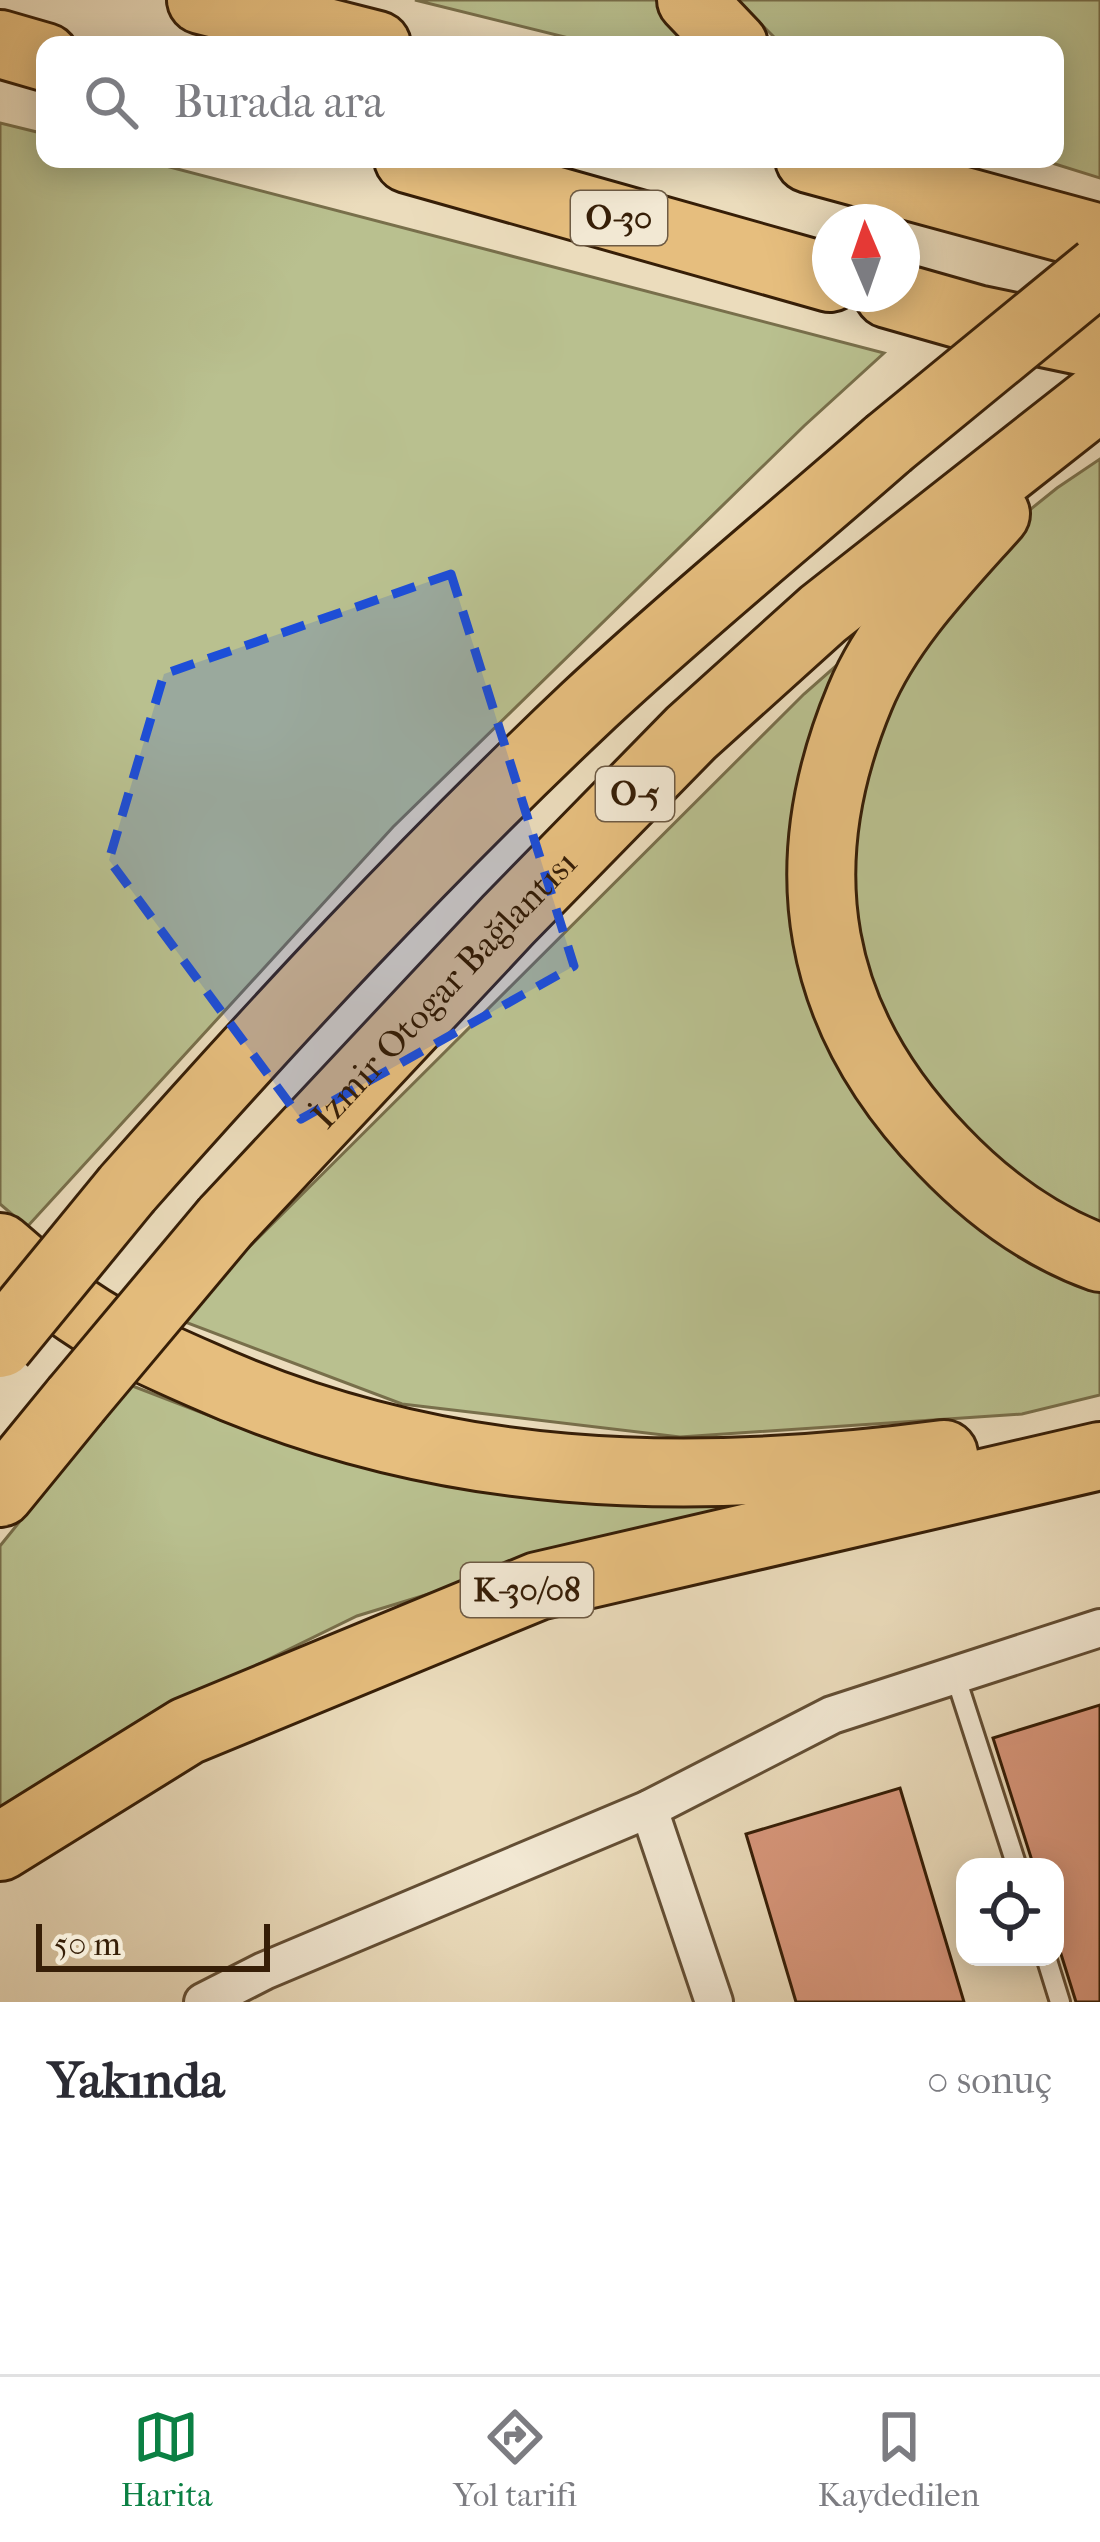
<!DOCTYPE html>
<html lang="tr">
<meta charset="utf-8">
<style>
:root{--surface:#fff;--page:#f7f7f7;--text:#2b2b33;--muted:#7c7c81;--line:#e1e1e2;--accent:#0b8043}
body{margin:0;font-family:"IM FELL French Canon",serif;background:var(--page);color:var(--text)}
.controls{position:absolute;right:36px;bottom:36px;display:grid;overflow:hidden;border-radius:24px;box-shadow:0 6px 30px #0003}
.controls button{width:108px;height:108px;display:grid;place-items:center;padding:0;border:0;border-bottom:3px solid var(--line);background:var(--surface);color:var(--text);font:60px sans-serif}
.compass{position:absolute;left:812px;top:204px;width:108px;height:108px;border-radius:50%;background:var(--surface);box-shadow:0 6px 30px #0003;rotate:358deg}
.scale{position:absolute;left:36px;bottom:30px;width:234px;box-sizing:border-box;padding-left:12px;border:6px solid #361e07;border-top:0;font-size:33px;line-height:42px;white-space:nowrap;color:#361e07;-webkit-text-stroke:9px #f2e8d3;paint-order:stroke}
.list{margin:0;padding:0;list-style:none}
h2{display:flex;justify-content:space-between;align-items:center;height:156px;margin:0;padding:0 48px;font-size:51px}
h2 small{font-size:39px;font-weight:400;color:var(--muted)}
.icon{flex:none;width:66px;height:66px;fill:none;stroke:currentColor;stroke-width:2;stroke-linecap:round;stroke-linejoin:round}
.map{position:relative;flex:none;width:1100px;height:2002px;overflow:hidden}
.search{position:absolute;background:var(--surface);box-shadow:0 6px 30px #0003;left:36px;right:36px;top:36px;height:132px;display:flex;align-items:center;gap:30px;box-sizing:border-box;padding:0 42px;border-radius:24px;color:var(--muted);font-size:45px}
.sheet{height:372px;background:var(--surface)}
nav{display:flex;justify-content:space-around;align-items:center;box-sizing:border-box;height:168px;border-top:3px solid var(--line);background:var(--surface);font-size:33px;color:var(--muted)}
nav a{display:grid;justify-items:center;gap:6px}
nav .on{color:var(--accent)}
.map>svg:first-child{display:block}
</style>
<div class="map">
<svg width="1100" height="2002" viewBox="0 0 1100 2002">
<rect width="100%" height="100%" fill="#ebdcbc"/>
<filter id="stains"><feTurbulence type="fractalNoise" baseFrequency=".00167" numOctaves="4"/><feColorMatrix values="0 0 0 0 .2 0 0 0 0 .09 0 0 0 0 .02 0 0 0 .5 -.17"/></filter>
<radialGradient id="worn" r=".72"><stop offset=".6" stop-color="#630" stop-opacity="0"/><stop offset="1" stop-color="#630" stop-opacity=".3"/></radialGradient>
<g fill="#b9c08f" stroke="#786f4b" stroke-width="3">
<polygon points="415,0 671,0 711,45 597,45"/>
<polygon points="737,0 1100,0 1100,178 1039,159 1055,159 1055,45 782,45"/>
<polygon points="0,123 45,134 45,159 139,159 884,353 804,426 393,827 27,1227 0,1204"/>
<polygon points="1100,459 1100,1229 969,1154 891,1057 845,879 860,764 965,562 1057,488"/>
<polygon points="862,643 825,1007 1100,1271 1100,1395 1022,1414 680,1437 402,1404 177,1319 804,694"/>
<polygon points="130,1385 270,1439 404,1472 823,1497 546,1558 357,1616 169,1708 0,1808 0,1546"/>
</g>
<g fill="#d8977c" stroke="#361e07" stroke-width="3">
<polygon points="1100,1705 1100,2002 1076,2002 1055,1935 1055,1867 1034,1867 993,1738"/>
<polygon points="900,1788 964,2002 796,2002 746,1834"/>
</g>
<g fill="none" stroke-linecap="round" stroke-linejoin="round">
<defs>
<g id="service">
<polyline points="955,1675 1017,1867"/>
<polyline points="1046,1957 1060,2002"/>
</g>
<g id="minor">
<polyline points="649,1809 714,2002"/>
<polyline points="203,2002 264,1971 649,1809 832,1715 1100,1628"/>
</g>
<g id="motorway">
<polyline points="201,0 377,45"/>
<polyline points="691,0 734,45"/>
<polyline points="0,44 45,57"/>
<polyline points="408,159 830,278"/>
<polyline points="809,159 1100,238"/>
<polyline points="888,294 976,319 1100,345"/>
<path d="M 996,514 C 947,569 888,629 860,697 C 789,867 815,1019 943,1151 C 987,1197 1039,1236 1100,1258"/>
<path d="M 127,1189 C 274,1023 424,861 586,708 C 683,617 788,532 888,444"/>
<path id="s1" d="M 226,1221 L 508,920 L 691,733 L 823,614 L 1100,396"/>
<path d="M 0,1247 C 25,1268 50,1292 78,1311 C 114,1336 159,1356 200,1374 C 441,1483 686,1488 944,1454"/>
<polyline points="0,1493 76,1400"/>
<polyline points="0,1847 187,1731 538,1586 1100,1456"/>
</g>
</defs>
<use href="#service" stroke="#634e34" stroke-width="24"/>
<use href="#minor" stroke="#634e34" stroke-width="42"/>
<use href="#motorway" stroke="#361e07" stroke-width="72"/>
<use href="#service" stroke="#f2e8d3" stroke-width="18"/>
<use href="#minor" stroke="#f2e8d3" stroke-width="36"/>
<use href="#motorway" stroke="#e6be7e" stroke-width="66"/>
<defs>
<g id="motorway-bridge">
<polyline points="888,444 1100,270"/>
<polyline points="0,1344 127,1189"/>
<polyline points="76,1400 226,1221"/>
</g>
</defs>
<use href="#motorway-bridge" stroke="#361e07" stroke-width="72" stroke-linecap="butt"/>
<use href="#motorway-bridge" stroke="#e6be7e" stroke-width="66"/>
</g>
<path fill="#1d4ed8" fill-opacity="0.2" stroke="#1d4ed8" stroke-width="9" stroke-dasharray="24 15" stroke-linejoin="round" d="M 451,574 L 574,966 L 301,1119 L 109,860 L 164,674 Z"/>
<g text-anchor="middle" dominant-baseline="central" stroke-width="10" stroke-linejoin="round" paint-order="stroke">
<g fill="#f2e8d3" stroke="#6e5b44" stroke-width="3">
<rect x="571" y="191" width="96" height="54" rx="9"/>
<rect x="596" y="767" width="78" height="54" rx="9"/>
<rect x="461" y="1563" width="132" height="54" rx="9"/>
</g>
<g font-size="33" font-weight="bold" fill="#361e07">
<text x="619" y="218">O-30</text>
<text x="635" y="794">O-5</text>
<text x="527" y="1590">K-30/08</text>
</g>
<g font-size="36" fill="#361e07" stroke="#f2e8d3">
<text stroke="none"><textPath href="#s1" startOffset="318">İzmir Otogar Bağlantısı</textPath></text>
</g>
</g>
<rect width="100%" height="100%" filter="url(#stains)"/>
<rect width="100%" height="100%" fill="url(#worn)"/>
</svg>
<div class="controls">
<button><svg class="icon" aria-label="locate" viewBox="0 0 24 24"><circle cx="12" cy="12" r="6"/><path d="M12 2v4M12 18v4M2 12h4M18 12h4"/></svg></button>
</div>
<svg class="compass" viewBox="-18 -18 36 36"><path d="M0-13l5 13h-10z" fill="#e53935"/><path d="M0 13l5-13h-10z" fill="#7c7c81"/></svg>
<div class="scale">50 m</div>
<div class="search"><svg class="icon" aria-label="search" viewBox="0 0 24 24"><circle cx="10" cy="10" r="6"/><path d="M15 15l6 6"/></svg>Burada ara</div>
</div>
<section class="sheet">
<h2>Yakında<small>0 sonuç</small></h2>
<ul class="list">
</ul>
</section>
<nav>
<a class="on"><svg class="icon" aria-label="map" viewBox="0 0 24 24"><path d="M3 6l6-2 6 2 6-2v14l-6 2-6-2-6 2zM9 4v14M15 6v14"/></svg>Harita</a>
<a><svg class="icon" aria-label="directions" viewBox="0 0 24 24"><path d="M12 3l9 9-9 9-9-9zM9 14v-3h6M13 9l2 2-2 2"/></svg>Yol tarifi</a>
<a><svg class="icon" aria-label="saved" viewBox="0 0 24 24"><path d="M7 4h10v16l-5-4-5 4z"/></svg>Kaydedilen</a>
</nav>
